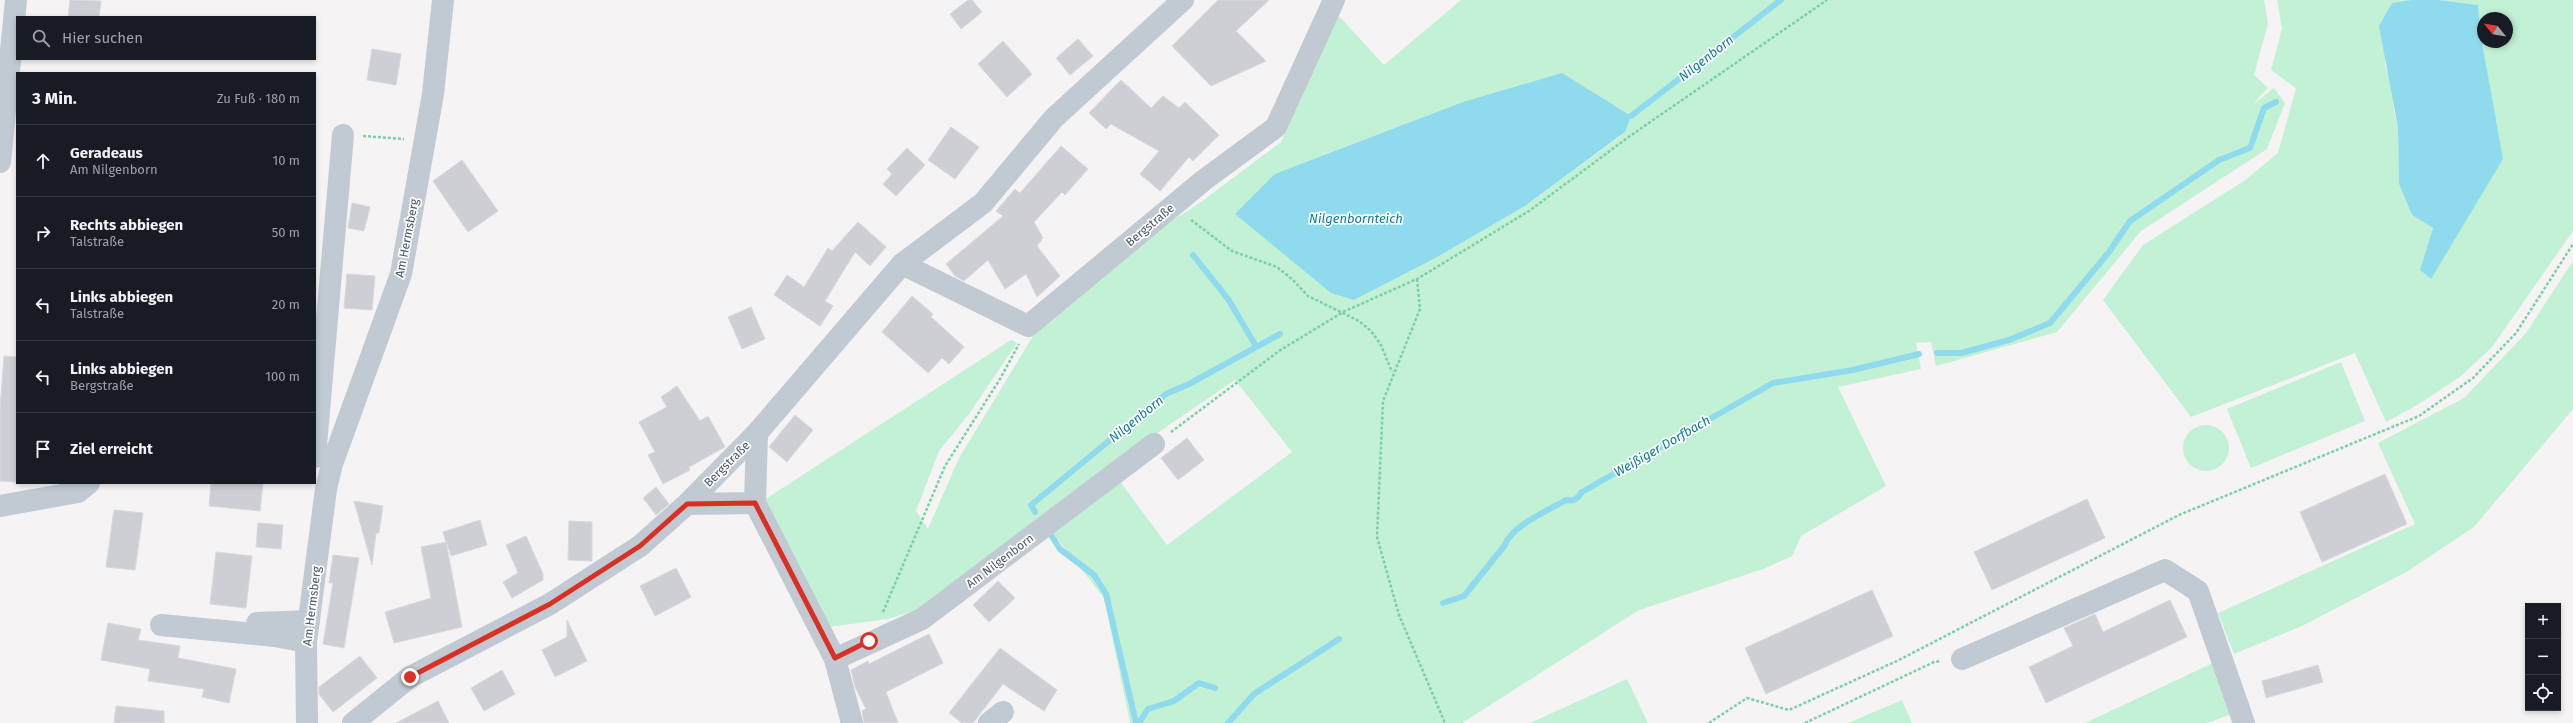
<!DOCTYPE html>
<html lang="de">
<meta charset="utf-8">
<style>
:root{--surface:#171b24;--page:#242831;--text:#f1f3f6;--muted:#9ea1a6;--line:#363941}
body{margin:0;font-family:"Fira Sans",sans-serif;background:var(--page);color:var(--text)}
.controls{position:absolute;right:12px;bottom:12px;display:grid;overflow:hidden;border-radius:0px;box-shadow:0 2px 6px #0003}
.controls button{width:36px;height:36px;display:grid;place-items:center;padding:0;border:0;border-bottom:1px solid var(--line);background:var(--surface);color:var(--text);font:20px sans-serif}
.compass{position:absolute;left:2477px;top:12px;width:36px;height:36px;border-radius:50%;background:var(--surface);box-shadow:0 2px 6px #0003;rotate:300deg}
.stop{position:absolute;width:12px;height:12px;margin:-9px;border:3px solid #d93025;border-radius:50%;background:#fff}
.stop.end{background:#d93025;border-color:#fff;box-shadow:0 1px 4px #0008}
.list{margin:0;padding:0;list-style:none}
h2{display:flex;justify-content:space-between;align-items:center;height:52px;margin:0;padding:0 16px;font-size:17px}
h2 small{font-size:13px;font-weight:400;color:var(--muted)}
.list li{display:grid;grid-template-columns:26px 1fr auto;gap:12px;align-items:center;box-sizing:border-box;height:72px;padding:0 16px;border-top:1px solid var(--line)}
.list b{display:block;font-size:15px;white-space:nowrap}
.list p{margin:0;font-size:13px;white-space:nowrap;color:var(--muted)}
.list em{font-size:13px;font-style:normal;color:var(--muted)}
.icon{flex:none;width:22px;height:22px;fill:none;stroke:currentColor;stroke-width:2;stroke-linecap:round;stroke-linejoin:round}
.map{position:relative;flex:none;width:2573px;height:723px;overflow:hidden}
.search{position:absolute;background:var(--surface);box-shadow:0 2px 6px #0003;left:16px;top:16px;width:300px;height:44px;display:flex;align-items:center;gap:10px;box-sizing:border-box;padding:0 14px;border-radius:0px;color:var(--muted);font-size:15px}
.panel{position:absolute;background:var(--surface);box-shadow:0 2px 6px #0003;left:16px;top:72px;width:300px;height:412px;border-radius:0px}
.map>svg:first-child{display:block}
</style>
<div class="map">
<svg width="2573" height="723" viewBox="0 0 2573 723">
<rect width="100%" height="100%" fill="#f5f3f3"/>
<g fill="#c3f1d5" fill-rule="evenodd">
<path d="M 1461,0 L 2264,0 L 2268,23 L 2254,75 L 2268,88 L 2251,106 L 2274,88 L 2285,103 L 2267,149 L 2141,231 L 2057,332 L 1936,366 L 1931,342 L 1916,343 L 1921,369 L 1838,387 L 1886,486 L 1801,536 L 1792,556 L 1763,569 L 1639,610 L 1462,723 L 1130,723 L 1104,598 L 1052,532 L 1118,479 L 1167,545 L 1292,452 L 1235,380 L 1147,440 L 925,608 L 887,619 L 829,627 L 764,500 L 1011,340 L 1017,343 L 969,414 L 939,451 L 916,511 L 928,529 L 959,458 L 1036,331 L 1167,224 L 1201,202 L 1281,142 L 1338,15 L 1384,65 ZM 1625,133 L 1525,206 L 1439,256 L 1331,293 L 1307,272 Z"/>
<path d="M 2277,0 L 2411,0 L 2392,3 L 2385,65 L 2390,80 L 2394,112 L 2398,128 L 2399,184 L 2412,215 L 2433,228 L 2420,270 L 2431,279 L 2481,37 L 2478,5 L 2439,0 L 2573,0 L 2573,231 L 2492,347 L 2460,377 L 2419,404 L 2386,422 L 2355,353 L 2191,417 L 2103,300 L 2143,245 L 2244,181 L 2278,153 L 2296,88 L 2271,70 L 2282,29 ZM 2483,18 L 2507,18 L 2507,42 L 2483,42 Z"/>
<polygon points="2573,261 2573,409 2474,527 2408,571 2302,626 2234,654 2218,613 2415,524 2378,443 2464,398 2526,333"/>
<polygon points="2341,362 2365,421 2251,468 2227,409"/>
<circle cx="2206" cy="448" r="23"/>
<polygon points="2213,663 2232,714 2207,723 2085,723"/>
<polygon points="1627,679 1648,723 1530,723"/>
<polygon points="1902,700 1912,723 1848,723"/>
</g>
<g fill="#90daee">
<polygon points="2411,0 2439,0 2478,5 2481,37 2503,159 2431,279 2420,270 2433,228 2412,215 2399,184 2398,128 2379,26 2392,3"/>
<polygon points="1562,73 1631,116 1625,132 1525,206 1439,256 1354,300 1331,293 1235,214 1275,174 1463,102"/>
</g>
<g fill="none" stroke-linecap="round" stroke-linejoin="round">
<g stroke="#90daee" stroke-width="6">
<polyline points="1631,116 1781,0"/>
<polyline points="1193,255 1228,299 1256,346"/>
<polyline points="1937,353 1961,353 2009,340 2050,323 2109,252 2130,221 2219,160 2250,148 2264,108 2276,102"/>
<polyline points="1035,512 1031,505 1166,394 1189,384 1280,334"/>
<polyline points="1051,535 1060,549 1094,575 1106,594 1136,723"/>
<path d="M 1443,603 L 1464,596 L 1505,545 C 1510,527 1549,510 1566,500 C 1574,502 1578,498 1582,492 L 1773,383 L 1853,370 L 1919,354"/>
<polyline points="1139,723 1148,709 1174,701 1199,683 1215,688"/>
<polyline points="1228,723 1254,694 1339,639"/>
</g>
</g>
<g fill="#cdcfd5" stroke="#d7d9de">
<polygon points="70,0 101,1 99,17 68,17"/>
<polygon points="968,0 972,0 982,12 961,29 950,14"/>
<polygon points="1218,0 1269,0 1236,31 1266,61 1211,86 1172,46"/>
<polygon points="1078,39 1093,56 1070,75 1056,58"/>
<polygon points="1003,41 1032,74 1007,97 978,64"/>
<polygon points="372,49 401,54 396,85 367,80"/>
<polygon points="1121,80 1151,108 1163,96 1179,108 1185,102 1219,135 1193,161 1189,157 1160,191 1140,174 1159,151 1111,124 1106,129 1089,113"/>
<polygon points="951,127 979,147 955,179 928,160"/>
<polygon points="1061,146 1088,169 1065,195 1062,192 1034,222 1043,238 1037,246 1060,276 1037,297 1026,274 1005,289 988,260 964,281 955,276 946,264 1003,216 996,211 1015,189 1020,193"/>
<polygon points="907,148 925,165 896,196 883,184 892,174 887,169"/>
<polygon points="462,160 498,211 468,232 433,181"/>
<polygon points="352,203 370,207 364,231 348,228"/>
<polygon points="858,222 886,247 870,266 855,252 825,301 833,306 820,326 774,295 787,275 804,287 828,248 832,251"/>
<polygon points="347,274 375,276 372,310 344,308"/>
<polygon points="912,296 933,314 931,317 964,347 949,364 942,358 928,373 882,332"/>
<polygon points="751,307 765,339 742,349 728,317"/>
<polygon points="4,356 17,357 17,482 0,481 0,409"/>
<polygon points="677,386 700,421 708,416 725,447 689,467 690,470 663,484 648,455 655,452 639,422 667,407 661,397"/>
<polygon points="795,415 813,430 787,462 769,447"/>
<polygon points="1187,438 1204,460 1178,480 1161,458"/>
<polygon points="2385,474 2407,524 2322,562 2300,512"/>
<polygon points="211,483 263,483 260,511 209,506"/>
<polygon points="656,487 669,504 656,515 643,498"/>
<polygon points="2087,499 2105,538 1992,590 1974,552"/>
<polygon points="354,501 383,506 379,533 376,533 372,565"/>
<polygon points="114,510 143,513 135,570 106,567"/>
<polygon points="480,520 487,545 451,556 443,532"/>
<polygon points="569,521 592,522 592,561 568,560"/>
<polygon points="258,523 283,525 281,549 256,547"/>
<polygon points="526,536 543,574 543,580 512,598 503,582 518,573 506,545"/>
<polygon points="446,542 462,627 394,643 385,612 431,598 421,547"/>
<polygon points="216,552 252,556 246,608 210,604"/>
<polygon points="333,555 359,558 344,648 323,644 333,583 329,583"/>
<polygon points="676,568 691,597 655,616 640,586"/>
<polygon points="998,581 1015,598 989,622 973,605"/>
<polygon points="1872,590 1893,636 1766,694 1745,648"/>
<polygon points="2170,600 2187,637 2046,703 2029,667 2073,646 2064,628 2095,614 2103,632"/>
<polygon points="567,620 587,661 555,677 542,650 567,637"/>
<polygon points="108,623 141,629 138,640 180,646 178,658 236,669 229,703 202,697 204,689 148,681 150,669 101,660"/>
<polygon points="929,634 943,663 886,692 898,723 864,723 862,711 866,709 855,687 851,670 868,661 869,664"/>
<polygon points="1000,648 1057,690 1044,711 1003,684 973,723 962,723 949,713"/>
<polygon points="360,656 377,678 333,712 319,694 319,687"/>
<polygon points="2318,665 2323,682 2266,698 2262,681"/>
<polygon points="502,670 515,694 484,711 471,688"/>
<polygon points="438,701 449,723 396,723"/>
<polygon points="116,706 164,711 164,723 114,723"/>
</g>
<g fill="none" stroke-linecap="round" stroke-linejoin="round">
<g stroke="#7ad0a6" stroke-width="2.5" stroke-dasharray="3 2" stroke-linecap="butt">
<polyline points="363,136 404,139"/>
<polyline points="1191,220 1232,251 1277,267 1293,280 1308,296 1359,321 1371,331 1381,345 1392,372"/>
<polyline points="1417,279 1420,309 1383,401 1377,537 1399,615 1445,723"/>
<polyline points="1171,432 1279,351 1343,312 1417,279 1529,211 1630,136 1827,0"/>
<polyline points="883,612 945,466 1000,379 1019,344"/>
<polyline points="1709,723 1747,698 1789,710 1899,660 2179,515 2419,416 2473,378 2516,333 2573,244"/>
<polyline points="1805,723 1934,662 1941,661"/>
</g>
<g stroke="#c1cad2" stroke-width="22">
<polyline points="0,162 16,0"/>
<polyline points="902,264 1028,326 1204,180 1276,127 1334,0"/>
<polyline points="757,433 755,503 835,659 852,723"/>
<polyline points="315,457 343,135"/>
<polyline points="687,504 755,503"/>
<polyline points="0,506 78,492 89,483"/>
<polyline points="257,623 309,621"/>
<polyline points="161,625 275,636 306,642"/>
<polyline points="835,659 922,619 1154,444"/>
<polyline points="1962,659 2165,570 2198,591 2244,723"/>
<polyline points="307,723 306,642 326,489 332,464 401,274 433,94 443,0"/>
<polyline points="353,723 410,677 550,604 640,546 687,504 757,433 902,264 983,203 1054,118 1183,0"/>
<polyline points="989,723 1003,712"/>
</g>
</g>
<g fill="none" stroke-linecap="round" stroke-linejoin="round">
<polyline stroke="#d93025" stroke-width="5" points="410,677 550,604 640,546 687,504 755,503 835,658 869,641"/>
</g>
<g text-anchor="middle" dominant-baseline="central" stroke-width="3.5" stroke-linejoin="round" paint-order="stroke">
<g font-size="12" fill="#4a5661" stroke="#fff">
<text transform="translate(1150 225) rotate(-40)">Bergstraße</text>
<text transform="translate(407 238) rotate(-79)">Am Hermsberg</text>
<text transform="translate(727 464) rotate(-45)">Bergstraße</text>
<text transform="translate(1000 561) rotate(-37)">Am Nilgenborn</text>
<text transform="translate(312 606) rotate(-83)">Am Hermsberg</text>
</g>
<g font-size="13" font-style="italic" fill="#0c7c9b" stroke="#fff">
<text transform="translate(1706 58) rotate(-38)">Nilgenborn</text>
<text x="1356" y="218">Nilgenbornteich</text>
<text transform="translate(1136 419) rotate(-39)">Nilgenborn</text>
<text transform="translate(1662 446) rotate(-30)">Weißiger Dorfbach</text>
</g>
</g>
</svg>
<div class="controls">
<button>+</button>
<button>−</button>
<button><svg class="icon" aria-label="locate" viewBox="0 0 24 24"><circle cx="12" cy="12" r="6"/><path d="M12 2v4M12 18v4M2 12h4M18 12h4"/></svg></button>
</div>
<svg class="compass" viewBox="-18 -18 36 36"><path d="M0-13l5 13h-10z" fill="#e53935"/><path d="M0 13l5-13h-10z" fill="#9ea1a6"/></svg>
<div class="stop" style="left:869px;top:641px"></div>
<div class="stop end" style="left:410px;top:677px"></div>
<div class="search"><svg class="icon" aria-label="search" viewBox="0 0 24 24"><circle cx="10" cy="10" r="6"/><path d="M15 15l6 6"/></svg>Hier suchen</div>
<section class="panel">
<h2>3 Min.<small>Zu Fuß · 180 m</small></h2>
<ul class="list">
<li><svg class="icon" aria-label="ahead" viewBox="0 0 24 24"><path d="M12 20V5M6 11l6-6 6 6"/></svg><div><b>Geradeaus</b><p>Am Nilgenborn</p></div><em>10 m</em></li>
<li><svg class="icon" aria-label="right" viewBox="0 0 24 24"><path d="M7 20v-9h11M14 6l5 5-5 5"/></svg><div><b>Rechts abbiegen</b><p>Talstraße</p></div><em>50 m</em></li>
<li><svg class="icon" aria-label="left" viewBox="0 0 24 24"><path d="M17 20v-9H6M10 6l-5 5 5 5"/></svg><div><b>Links abbiegen</b><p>Talstraße</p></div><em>20 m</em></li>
<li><svg class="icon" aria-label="left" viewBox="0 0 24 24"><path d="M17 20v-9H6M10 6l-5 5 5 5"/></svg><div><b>Links abbiegen</b><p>Bergstraße</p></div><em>100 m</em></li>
<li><svg class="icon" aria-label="arrive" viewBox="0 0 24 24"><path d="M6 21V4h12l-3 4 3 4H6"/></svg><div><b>Ziel erreicht</b></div></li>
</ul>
</section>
</div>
